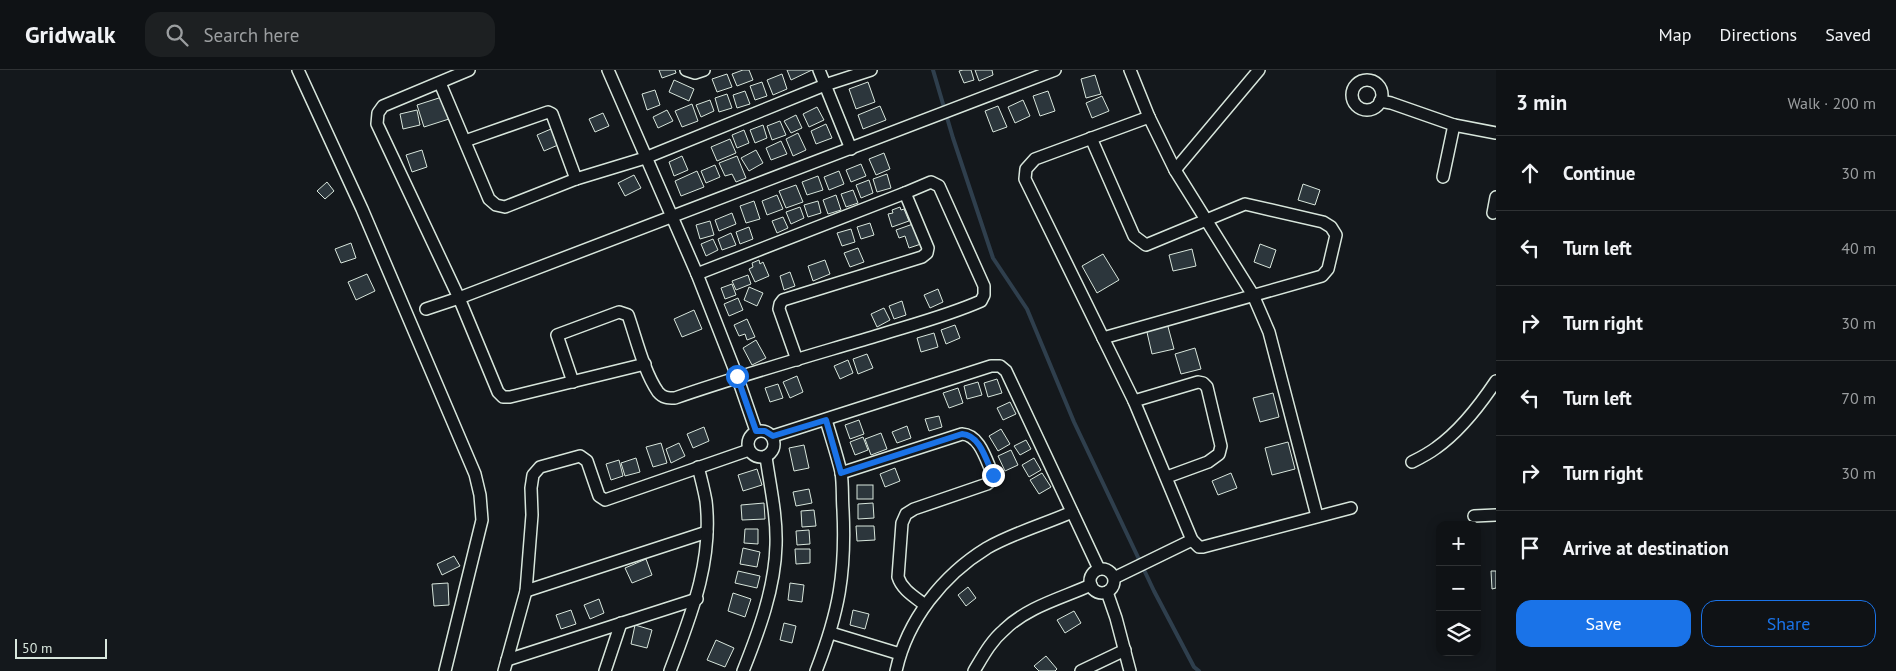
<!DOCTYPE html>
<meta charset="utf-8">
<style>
:root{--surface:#0f1215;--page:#1d2022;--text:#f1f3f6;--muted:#9b9ea0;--line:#2f3234;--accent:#1a73e8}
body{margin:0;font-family:"PT Sans",sans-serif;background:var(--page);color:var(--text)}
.controls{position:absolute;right:15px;bottom:15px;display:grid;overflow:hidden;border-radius:10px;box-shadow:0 2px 12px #0003}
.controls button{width:45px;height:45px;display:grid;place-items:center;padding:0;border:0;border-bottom:1px solid var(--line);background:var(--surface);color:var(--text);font:25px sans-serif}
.scale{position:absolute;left:15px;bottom:12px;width:92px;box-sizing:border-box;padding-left:5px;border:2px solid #d8e6dc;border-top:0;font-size:14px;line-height:18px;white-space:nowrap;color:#d8e6dc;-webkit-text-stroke:4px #14181c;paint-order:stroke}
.stop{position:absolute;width:15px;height:15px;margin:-11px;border:4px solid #1a73e8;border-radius:50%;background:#fff}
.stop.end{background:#1a73e8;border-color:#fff;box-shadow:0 1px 5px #0008}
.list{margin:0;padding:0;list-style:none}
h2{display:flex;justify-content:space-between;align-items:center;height:65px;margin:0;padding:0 20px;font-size:21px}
h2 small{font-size:16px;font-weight:400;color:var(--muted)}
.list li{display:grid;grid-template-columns:32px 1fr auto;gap:15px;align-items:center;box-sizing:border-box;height:75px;padding:0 20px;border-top:1px solid var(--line)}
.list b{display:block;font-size:19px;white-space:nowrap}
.list em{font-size:16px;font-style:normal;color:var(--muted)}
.actions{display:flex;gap:10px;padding:15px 20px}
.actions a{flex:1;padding:11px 0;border:1px solid var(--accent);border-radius:15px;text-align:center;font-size:18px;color:var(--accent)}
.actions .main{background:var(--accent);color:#fff}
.icon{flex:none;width:28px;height:28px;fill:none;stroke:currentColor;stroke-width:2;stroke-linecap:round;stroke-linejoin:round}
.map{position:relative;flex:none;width:1496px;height:601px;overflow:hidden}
header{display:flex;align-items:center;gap:30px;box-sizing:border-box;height:70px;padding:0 25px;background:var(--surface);border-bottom:1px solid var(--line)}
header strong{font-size:24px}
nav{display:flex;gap:28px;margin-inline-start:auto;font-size:18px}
.search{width:350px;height:45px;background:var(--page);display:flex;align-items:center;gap:12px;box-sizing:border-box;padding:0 18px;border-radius:15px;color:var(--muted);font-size:19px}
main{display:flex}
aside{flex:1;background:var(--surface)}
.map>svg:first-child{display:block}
</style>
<header>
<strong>Gridwalk</strong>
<div class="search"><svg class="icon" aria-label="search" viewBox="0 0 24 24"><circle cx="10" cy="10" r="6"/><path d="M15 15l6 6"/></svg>Search here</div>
<nav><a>Map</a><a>Directions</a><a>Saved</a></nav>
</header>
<main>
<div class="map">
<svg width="1496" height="601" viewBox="0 0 1496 601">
<rect width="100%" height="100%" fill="#14181c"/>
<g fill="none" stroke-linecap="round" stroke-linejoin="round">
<polyline stroke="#2f3f4d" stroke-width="4" points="933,0 953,68 993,188 1027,239 1074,352 1154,521 1194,597 1199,601"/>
</g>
<g fill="#2c363c" stroke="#d8e6dc">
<polygon points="659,0 675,0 676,3 662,8"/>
<polygon points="743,0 749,0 753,10 737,16 732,4"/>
<polygon points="787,0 812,0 791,10"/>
<polygon points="963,0 971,0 974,10 964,13 959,1"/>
<polygon points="975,0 992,0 993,5 979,11"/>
<polygon points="727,4 732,17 717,22 712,9"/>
<polygon points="782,4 787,19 773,25 767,10"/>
<polygon points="1095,5 1101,24 1086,28 1081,9"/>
<polygon points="674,10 694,19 689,31 669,22"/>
<polygon points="762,12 767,26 755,30 750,16"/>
<polygon points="868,12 875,32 856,39 849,19"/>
<polygon points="655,20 660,35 647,40 642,24"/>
<polygon points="745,21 750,34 737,38 733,25"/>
<polygon points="1048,21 1055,41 1040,46 1033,26"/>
<polygon points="727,24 732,38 719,42 715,28"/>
<polygon points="1102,26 1109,41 1092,48 1086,33"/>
<polygon points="442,27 449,49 424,57 417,35"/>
<polygon points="710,30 714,41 701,47 696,35"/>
<polygon points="1023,30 1030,46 1015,53 1008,37"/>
<polygon points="692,34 698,51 682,57 675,41"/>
<polygon points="880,36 886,50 863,59 858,45"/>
<polygon points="998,36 1007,57 993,62 985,41"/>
<polygon points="817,37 824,50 809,57 803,44"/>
<polygon points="417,40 420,55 403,59 400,44"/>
<polygon points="667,40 673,51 658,58 653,47"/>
<polygon points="603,43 609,56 595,62 589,49"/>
<polygon points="796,45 802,58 791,63 784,51"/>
<polygon points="780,51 786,65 772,70 767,56"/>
<polygon points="826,54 832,68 816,74 811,61"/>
<polygon points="763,55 767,68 755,73 750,60"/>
<polygon points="551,59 558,75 544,81 537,65"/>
<polygon points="744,60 749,73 737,78 732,65"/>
<polygon points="798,63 806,80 793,86 786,69"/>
<polygon points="730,69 736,83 717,91 711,77"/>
<polygon points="781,71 787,84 771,90 766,78"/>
<polygon points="422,80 427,97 412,102 406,85"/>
<polygon points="756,80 763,93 749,101 741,88"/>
<polygon points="884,83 890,99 876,105 869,89"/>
<polygon points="682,86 688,100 674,106 669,92"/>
<polygon points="737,86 746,108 736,112 732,104 725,106 719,93"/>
<polygon points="861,94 866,106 851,112 846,100"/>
<polygon points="715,95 720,107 706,113 701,101"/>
<polygon points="697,101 704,117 681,126 675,111"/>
<polygon points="839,101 844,114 829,120 824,107"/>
<polygon points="887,104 891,118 877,122 873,109"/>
<polygon points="634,105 641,118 625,126 618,113"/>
<polygon points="818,106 823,120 807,125 802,112"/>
<polygon points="869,110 873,123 861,128 856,115"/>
<polygon points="327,112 334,121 325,129 317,121"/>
<polygon points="1303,114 1320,120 1315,135 1298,130"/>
<polygon points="796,115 803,132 786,138 779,121"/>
<polygon points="853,120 858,133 846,137 841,124"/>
<polygon points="777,125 783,139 767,145 762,131"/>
<polygon points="836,125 841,140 828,144 823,130"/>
<polygon points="754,131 760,149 746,153 740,136"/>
<polygon points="818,131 821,143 808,147 804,135"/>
<polygon points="800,137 804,148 791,154 786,142"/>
<polygon points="900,137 901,140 904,139 909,151 892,157 888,144 893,143 892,140"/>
<polygon points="732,143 736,154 719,161 715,150"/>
<polygon points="783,147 788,158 777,163 772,151"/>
<polygon points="710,151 714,165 700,169 696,155"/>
<polygon points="870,153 874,165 861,169 857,157"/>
<polygon points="913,154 921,174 909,178 905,166 899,168 896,160"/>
<polygon points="749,157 753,169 740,174 736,162"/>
<polygon points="851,159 855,172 842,176 837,163"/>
<polygon points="731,163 736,175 722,180 718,169"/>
<polygon points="713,169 718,180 706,186 701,174"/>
<polygon points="351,173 356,188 341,193 335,179"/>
<polygon points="1260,174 1276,180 1270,198 1254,192"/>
<polygon points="858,178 864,192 850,197 844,183"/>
<polygon points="1192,179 1196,196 1173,201 1169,185"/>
<polygon points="1103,184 1119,210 1097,223 1082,196"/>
<polygon points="759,190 760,194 763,192 769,206 755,212 749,199 753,197 752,193"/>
<polygon points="825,190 830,204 813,211 808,196"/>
<polygon points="790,202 795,216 784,220 780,206"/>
<polygon points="367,204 375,221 356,230 348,212"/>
<polygon points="748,205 751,214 736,220 732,211"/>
<polygon points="732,214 736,225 725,229 721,218"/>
<polygon points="749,217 763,223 757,236 744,230"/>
<polygon points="938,219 943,232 930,238 924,225"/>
<polygon points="738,228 743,240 729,246 724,234"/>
<polygon points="902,231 906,245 894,249 889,236"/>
<polygon points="884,238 890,250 877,257 871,244"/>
<polygon points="694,240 702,259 682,267 674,249"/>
<polygon points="747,249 755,267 747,270 745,264 739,266 734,255"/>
<polygon points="1167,253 1174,279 1152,284 1146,258"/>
<polygon points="955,255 960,268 946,274 941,260"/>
<polygon points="934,263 938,277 921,282 917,268"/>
<polygon points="756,270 766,288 752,295 743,278"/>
<polygon points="1195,278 1201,299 1181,304 1175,284"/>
<polygon points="867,284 873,298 858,304 853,289"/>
<polygon points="848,290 853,303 840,309 834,296"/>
<polygon points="797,306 803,322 790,328 783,312"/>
<polygon points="997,309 1002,323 988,327 984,313"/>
<polygon points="978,312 982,325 967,329 964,316"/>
<polygon points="778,314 783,328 770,332 765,318"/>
<polygon points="958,318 963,333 949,338 943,323"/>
<polygon points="1273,323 1279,347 1260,352 1253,328"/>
<polygon points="1010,332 1016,344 1003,350 997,338"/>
<polygon points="939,346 942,357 929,361 925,349"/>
<polygon points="859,350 864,364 850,369 845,355"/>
<polygon points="907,356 911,368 897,373 892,362"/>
<polygon points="704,357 709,371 693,378 687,364"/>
<polygon points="1001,359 1010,374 998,381 989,366"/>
<polygon points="881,363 887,379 871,385 865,369"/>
<polygon points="863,367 868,380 855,385 850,372"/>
<polygon points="1026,370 1031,379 1020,385 1014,376"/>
<polygon points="1288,372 1295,399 1272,405 1265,378"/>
<polygon points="661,373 667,393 653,397 646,377"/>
<polygon points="679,373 685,386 671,393 666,379"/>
<polygon points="804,375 809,398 794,401 789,378"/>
<polygon points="1011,380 1018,395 1005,401 998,386"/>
<polygon points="636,388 640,402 625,406 621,393"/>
<polygon points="1034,388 1041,400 1029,407 1022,395"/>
<polygon points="619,390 623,406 611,410 606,394"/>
<polygon points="895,398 900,411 885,417 880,404"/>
<polygon points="757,399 762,415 743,421 738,405"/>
<polygon points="1042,403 1051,417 1039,424 1030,410"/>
<polygon points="1231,403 1237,418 1218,425 1212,411"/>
<rect x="857" y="415" width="16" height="14"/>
<polygon points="809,419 812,433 796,436 793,422"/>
<polygon points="764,433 765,449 742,450 741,435"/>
<polygon points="873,433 874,448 858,449 858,434"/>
<polygon points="814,440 816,456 802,457 801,441"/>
<polygon points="856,456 874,456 875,470 857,471"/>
<polygon points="745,459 758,459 758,474 744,473"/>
<polygon points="809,460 810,474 797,475 796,461"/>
<polygon points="743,478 760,482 757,497 740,494"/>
<polygon points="795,479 810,479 810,493 796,494"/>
<polygon points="454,486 460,496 442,505 437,494"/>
<polygon points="646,489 652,505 632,513 625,498"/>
<polygon points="738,501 760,506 757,518 735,513"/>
<polygon points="1491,501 1496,501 1496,518 1492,519"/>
<polygon points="448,513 449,535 434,536 432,514"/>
<polygon points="790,513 804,515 802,532 788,530"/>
<polygon points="968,517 976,528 966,536 958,525"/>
<polygon points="733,523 751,529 745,547 728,541"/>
<polygon points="599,529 604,543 590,549 584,535"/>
<polygon points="571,540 576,554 561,559 556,545"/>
<polygon points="853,540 869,544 865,559 850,555"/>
<polygon points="1074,541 1081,553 1065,563 1057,550"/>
<polygon points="784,553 796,556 792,573 780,570"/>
<polygon points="635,555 652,560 647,578 631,574"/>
<polygon points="716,570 734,578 725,597 707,590"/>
<polygon points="1046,586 1057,599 1055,601 1039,601 1034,596"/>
</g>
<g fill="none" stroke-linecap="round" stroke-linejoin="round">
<defs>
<g id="minor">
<polyline points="298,0 362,139 475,404 480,425 482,450 445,601"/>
<polyline points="469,0 383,36 378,43 377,54 459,228 498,322 503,327 510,327 645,294"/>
<polyline points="608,0 697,204 737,306 756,361"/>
<polyline points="686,0 695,3 704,0"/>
<polyline points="819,0 851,79"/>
<polyline points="1130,0 1149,47 1175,100 1253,225 1269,262 1317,446"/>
<circle cx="1367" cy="25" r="15"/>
<polyline points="440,13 489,129 496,135 505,137 576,109 645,88 825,15 871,0"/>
<polyline points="1380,31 1391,33 1454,55 1496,63"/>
<polyline points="1149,47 1035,89 1026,99 1025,109 1134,331 1192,470 1199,477 1203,477 1351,438"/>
<polyline points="1091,68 1134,166 1146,175 1245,134 1323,152 1331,157 1336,165 1328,199 1322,206 1103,268"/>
<polyline points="465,71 548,42 552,44 576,109"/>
<polyline points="1175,100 1259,0"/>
<polyline points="1443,107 1454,55"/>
<polyline points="1493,143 1496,127"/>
<polyline points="697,204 905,123 928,178 927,183 922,187 783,230 780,234 779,239 797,290"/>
<polyline points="426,239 459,228 1055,0"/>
<path d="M 573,312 L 557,265 L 619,242 L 628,245 C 636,268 644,302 658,322 C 663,328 668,328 675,328 C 741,305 809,286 876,266 C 911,255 947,246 981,231 L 984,225 L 984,216 L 939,116 L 931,112 L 905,123"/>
<polyline points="1134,331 1198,312 1203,313 1207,317 1221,376 1219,384 1208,392 1167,407"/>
<circle cx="761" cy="374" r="13"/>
<polyline points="773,366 991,296 1000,296 1006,301 1099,499"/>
<path d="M 1412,392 C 1420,388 1428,384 1436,378 C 1460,361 1480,335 1496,311"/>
<path d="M 841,403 L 962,364 C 980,365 986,390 993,405 L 992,410 L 987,414 L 914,439 L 906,444 L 902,453 L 898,507 C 902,520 915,527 925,535"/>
<polyline points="1474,446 1496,445"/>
<circle cx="1102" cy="511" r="12"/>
<polyline points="1114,508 1192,470"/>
<polyline points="526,521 707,462"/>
<polyline points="1107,522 1116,548 1130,601"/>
<polyline points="831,563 900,584"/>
<polyline points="507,590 697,529"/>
<polyline points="504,601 526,521 532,445 531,418 533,405 540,397 580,386 587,391 599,426 605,430 749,380"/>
<polyline points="605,601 621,553"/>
<path d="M 670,601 C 691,545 713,492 706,431 C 704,420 701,408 698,397"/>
<path d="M 743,601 C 759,561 775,518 776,475 C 777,445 770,416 766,387"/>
<path d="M 816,601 C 839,542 846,503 843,440 C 842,428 843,414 841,402 C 837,385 831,367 826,350"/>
<path d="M 896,601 C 907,550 943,505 987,478 C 1013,463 1045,454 1072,442"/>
<path d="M 974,601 C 983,586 991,571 1004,560 C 1027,537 1062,528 1091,515"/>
<polyline points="1081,601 1125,580"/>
</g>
</defs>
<use href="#minor" stroke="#d8e6dc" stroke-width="14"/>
<use href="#minor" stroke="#14181c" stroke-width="11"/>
</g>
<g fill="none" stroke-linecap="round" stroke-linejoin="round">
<path stroke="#1a73e8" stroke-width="6" d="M 737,306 L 756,361 L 765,361 L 773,366 L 826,350 L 841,403 L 962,364 C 980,365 986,390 993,405"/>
</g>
</svg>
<div class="controls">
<button>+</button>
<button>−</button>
<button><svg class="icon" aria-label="layers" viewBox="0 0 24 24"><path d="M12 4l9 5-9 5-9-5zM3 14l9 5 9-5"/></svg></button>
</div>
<div class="scale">50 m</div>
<div class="stop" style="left:737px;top:306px"></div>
<div class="stop end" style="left:993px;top:405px"></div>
</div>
<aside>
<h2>3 min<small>Walk · 200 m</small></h2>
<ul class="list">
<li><svg class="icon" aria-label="ahead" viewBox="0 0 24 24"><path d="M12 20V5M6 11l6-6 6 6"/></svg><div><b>Continue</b></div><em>30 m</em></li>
<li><svg class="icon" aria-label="left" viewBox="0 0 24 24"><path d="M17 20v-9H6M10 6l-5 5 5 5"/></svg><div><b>Turn left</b></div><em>40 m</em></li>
<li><svg class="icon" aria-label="right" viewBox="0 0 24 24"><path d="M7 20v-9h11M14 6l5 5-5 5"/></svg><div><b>Turn right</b></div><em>30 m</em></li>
<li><svg class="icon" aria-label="left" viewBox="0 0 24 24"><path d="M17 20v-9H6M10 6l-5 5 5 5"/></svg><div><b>Turn left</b></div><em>70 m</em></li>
<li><svg class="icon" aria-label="right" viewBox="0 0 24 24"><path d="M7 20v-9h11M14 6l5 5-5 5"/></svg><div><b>Turn right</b></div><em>30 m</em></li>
<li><svg class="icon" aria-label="arrive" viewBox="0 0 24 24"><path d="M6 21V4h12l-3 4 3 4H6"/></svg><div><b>Arrive at destination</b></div></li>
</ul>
<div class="actions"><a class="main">Save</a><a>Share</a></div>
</aside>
</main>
